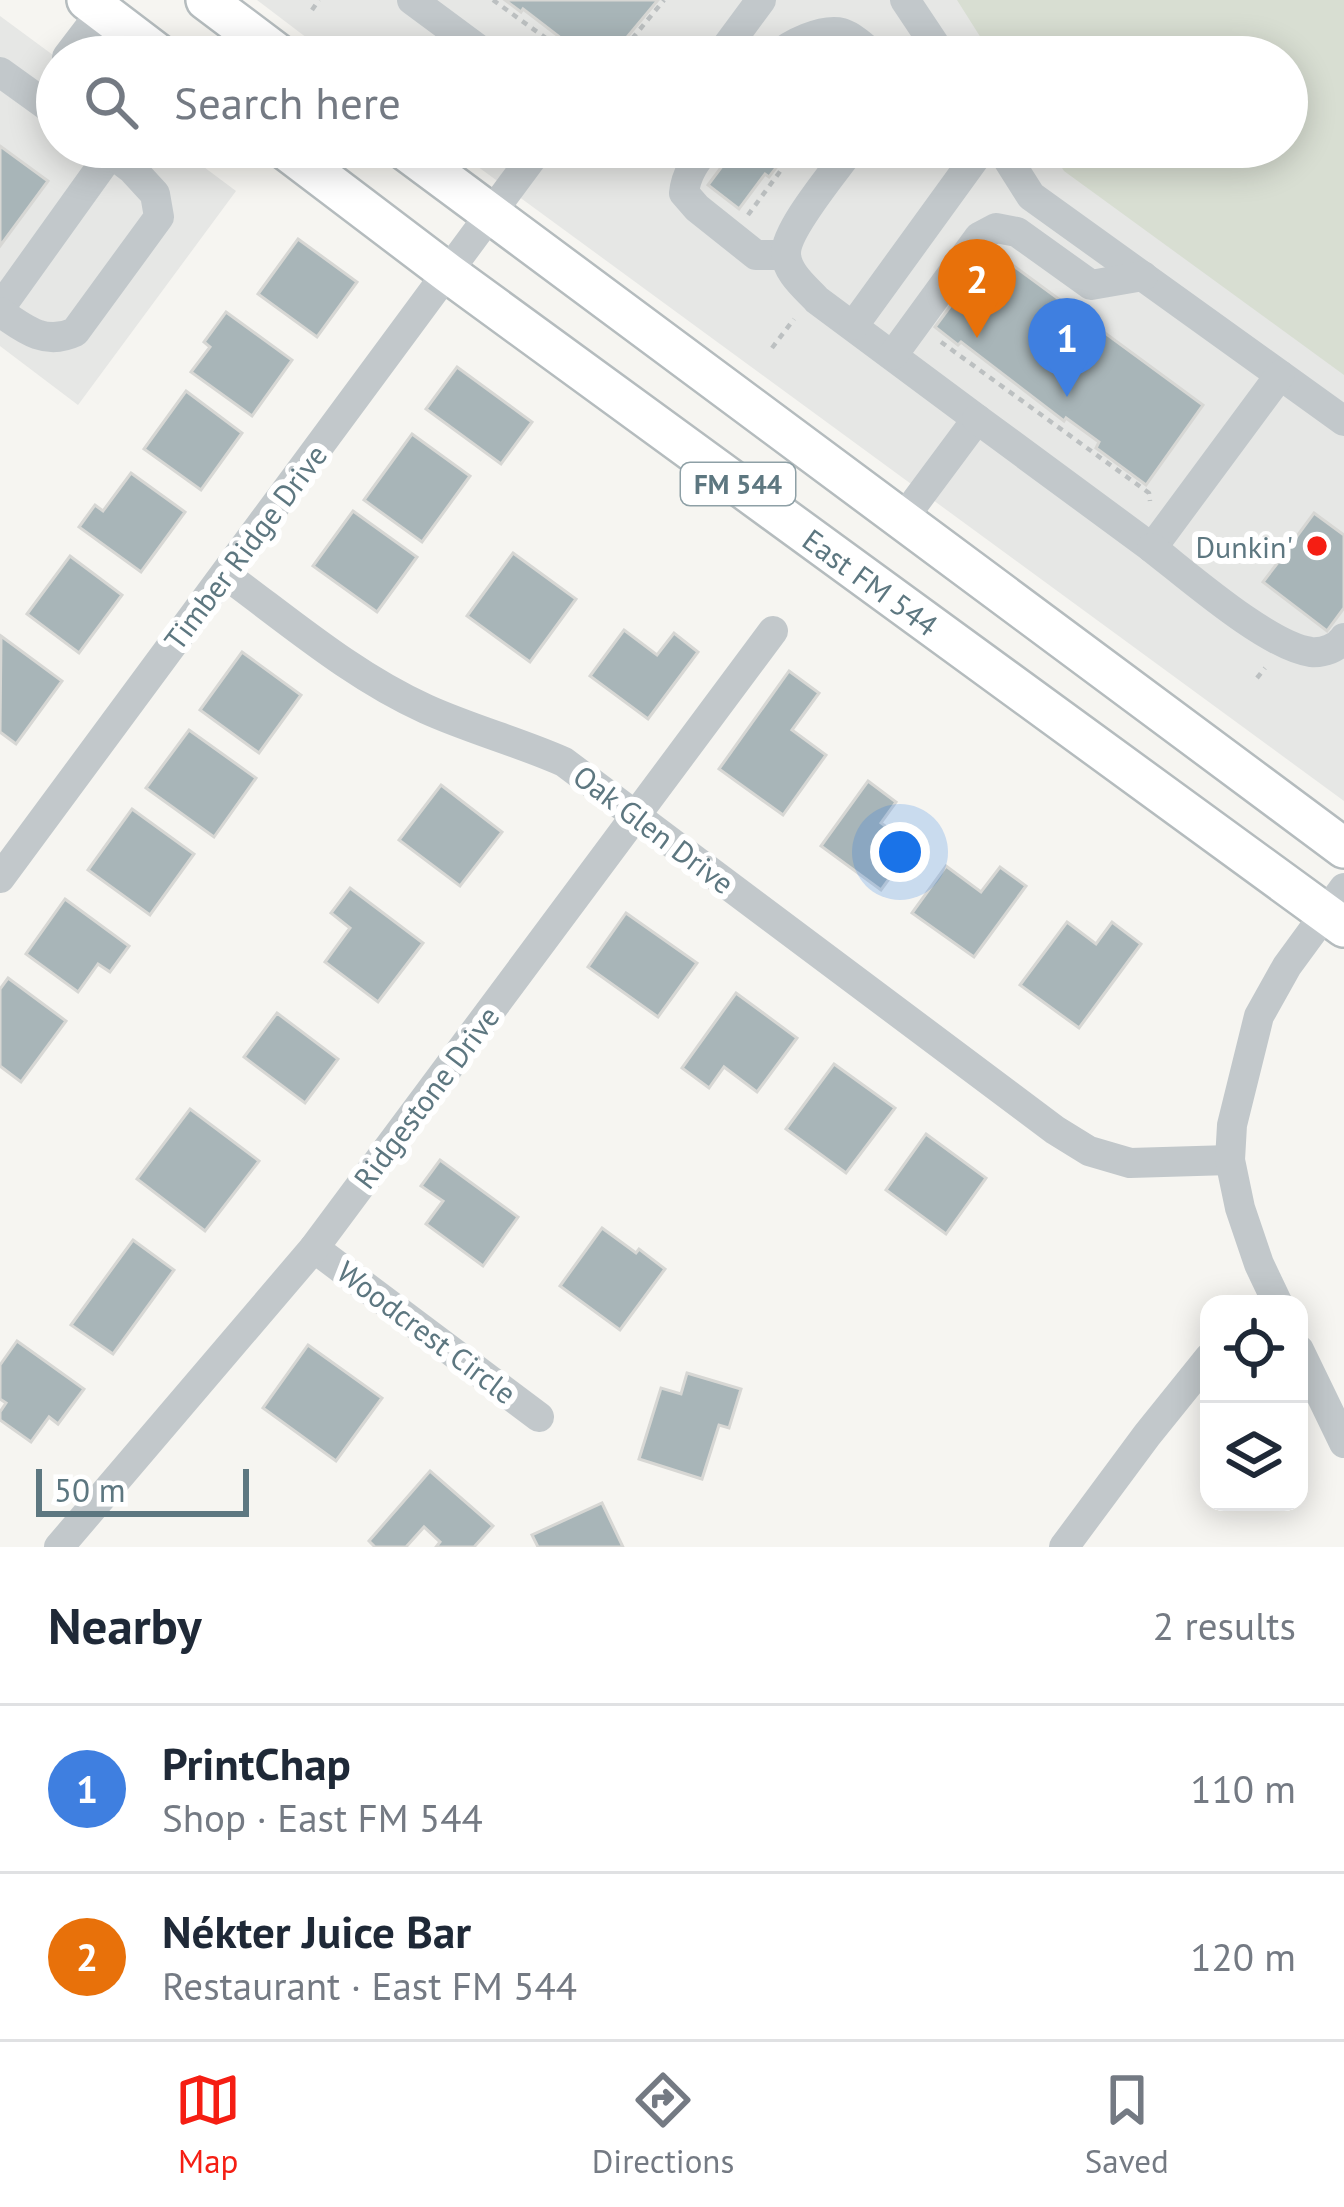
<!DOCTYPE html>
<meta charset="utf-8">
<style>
:root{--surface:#fff;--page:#f6f6f7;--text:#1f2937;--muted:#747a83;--line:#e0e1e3;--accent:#f51e13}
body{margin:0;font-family:"PT Sans",sans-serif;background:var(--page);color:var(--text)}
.controls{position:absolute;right:36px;bottom:36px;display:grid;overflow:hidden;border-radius:24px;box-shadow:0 6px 30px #0003}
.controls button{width:108px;height:108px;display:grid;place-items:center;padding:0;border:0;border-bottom:3px solid var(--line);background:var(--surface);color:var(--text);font:60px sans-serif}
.scale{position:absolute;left:36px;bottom:30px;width:213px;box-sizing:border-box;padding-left:12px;border:6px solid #5d7780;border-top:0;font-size:33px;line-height:42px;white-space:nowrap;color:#5d7780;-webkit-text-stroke:9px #fff;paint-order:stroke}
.you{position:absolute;left:900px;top:852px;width:42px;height:42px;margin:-30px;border:9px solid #fff;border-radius:50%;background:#1a73e8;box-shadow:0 0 0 18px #1a73e833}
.badge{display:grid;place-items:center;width:78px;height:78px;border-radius:50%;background:var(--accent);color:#fff;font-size:39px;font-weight:700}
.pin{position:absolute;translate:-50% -99px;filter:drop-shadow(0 3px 6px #0008)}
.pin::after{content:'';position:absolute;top:63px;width:42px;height:36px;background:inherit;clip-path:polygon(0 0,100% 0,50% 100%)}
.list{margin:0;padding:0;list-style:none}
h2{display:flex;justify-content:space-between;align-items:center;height:156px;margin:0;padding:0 48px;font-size:51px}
h2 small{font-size:39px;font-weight:400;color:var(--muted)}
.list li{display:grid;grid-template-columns:78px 1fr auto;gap:36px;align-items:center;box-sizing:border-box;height:168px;padding:0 48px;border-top:3px solid var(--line)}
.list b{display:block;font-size:45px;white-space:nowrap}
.list p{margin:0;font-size:39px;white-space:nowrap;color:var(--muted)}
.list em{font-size:39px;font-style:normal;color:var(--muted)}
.icon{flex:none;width:66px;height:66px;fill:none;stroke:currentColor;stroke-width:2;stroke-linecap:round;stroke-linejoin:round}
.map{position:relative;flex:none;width:1344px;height:1547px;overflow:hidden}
.search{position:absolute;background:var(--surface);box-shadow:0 6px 30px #0003;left:36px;right:36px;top:36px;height:132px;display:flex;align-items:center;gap:30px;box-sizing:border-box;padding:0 42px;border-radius:66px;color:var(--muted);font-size:45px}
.sheet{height:492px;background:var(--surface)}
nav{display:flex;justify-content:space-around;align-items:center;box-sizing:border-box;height:168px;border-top:3px solid var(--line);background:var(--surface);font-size:33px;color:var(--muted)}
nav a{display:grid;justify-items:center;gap:6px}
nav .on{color:var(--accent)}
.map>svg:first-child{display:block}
</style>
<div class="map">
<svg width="1344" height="1547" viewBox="0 0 1344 1547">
<rect width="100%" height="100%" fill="#f6f5f1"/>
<g fill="#e6e7e5">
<polygon points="257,0 1344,0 1344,801 451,147 1287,147 1287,57 332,57"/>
<polygon points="0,16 57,58 57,147 177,147 236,191 78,405 0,346"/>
</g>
<polygon fill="#d8ded2" points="957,0 1344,0 1344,375 1064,171 1049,147 1287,147 1287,57 993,57"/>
<g fill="#a8b5b8" stroke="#d7d7d4" stroke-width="3">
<polygon points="505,0 658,0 623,42 618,40 609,54 601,57 590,57 578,45 575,49 523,9 521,12"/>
<polygon points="0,146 48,181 0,246"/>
<polygon points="729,147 792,147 769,177 765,174 739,209 708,185 726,161 721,158"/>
<polygon points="298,239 357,282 317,337 258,294"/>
<polygon points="992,250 1203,405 1146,485 1096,448 1099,442 1066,418 1064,421 961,342 958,345 935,327"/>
<polygon points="226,312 292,360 252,416 191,372 210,347 204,342"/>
<polygon points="457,367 532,422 501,464 426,409"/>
<polygon points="186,391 242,433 201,490 144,449"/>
<polygon points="412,434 470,476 422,542 364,500"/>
<polygon points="131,473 185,512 141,572 79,527 95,505 103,511"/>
<polygon points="353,511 417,557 377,612 313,566"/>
<polygon points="1314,513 1344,535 1344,608 1327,631 1263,582 1279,561 1276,559 1286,545 1289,547"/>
<polygon points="513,553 576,599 530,662 467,616"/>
<polygon points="70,556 122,595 79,653 27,614"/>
<polygon points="624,630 657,655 674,633 698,652 648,719 590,676"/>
<polygon points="1,636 62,681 16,744 0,732"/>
<polygon points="242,652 301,695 259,753 200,710"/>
<polygon points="789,671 819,693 792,730 826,755 783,815 719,769"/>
<polygon points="189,730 256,778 214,837 146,788"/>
<polygon points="868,781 896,802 881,823 913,846 881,890 821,846"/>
<polygon points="441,785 502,832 460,886 399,840"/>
<polygon points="132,809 194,854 150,915 88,870"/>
<polygon points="946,866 981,892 1000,867 1026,886 974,957 912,913"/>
<polygon points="350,888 423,943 378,1002 325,962 350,928 331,913"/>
<polygon points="65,899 129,946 110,972 98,964 78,992 26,954"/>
<polygon points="626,913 697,963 658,1017 588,967"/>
<polygon points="1067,922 1096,944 1112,922 1141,944 1079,1028 1020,985"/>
<polygon points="8,978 66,1021 21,1082 0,1066 0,989"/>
<polygon points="736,993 797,1038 757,1092 724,1067 709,1088 682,1068"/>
<polygon points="277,1013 338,1059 305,1103 244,1057"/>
<polygon points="834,1064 895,1108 846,1173 786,1129"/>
<polygon points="190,1109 259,1161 205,1231 137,1179"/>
<polygon points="926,1134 986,1178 946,1234 886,1190"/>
<polygon points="440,1160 518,1217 483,1266 426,1224 443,1201 421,1186"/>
<polygon points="602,1228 636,1253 639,1249 665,1269 620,1330 560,1286"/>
<polygon points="133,1240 174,1270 113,1354 71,1325"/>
<polygon points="17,1341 84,1389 58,1424 49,1417 31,1442 0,1420 0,1412 6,1403 0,1399 0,1365"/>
<polygon points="308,1345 382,1398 336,1461 263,1408"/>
<polygon points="687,1373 741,1389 729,1428 719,1425 702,1479 639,1459 661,1388 681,1394"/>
<polygon points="430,1471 493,1526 474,1547 436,1547 440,1542 424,1527 406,1547 375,1547 369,1541"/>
<polygon points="602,1503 623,1547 538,1547 532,1535"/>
</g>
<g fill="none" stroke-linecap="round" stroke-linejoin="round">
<defs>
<g id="major">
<polyline points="87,0 162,57"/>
<polyline points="206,0 282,57"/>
<path id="s1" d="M 282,147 L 448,273 L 1344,927"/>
<polyline points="401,147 1344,848"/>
</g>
</defs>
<use href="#major" stroke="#b5bcbe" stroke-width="44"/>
<g stroke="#bcc0c1" stroke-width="4.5" stroke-dasharray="6 6" stroke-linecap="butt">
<polyline points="493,0 572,57"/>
<polyline points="312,10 319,0"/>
<polyline points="533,57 546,39"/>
<polyline points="617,57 664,0"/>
<polyline points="748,215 798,147"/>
<polyline points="941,342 1149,493 1150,501"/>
<polyline points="772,348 794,319"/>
<polyline points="1257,678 1265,668"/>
</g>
<g stroke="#c2c8cb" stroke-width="30">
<polyline points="412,0 489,57"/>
<polyline points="905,0 943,57"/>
<polyline points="67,57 102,11"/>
<polyline points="719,57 761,0"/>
<path d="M 776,57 C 789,44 823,28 842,33 C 854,37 866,49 876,57"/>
<polyline points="0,72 57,113"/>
<path d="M 707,147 C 695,162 686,174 684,193 L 697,208 L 756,255 L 785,255"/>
<path d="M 852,147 C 837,169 786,228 786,253 C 786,272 805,287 817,300 L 977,419 L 902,520"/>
<polyline points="1000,147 1031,196 1344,421"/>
<polyline points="0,308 111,153"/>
<path d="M 0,312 C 24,329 45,346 75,332 L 159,217 L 155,194 L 132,169 L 103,147"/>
<polyline points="854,325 983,147"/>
<polyline points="893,355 979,237 996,228 1017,232 1091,285 1143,276"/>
<polyline points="977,419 1152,548 1280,375"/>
<path d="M 1152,548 C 1187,575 1269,647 1311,652 C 1324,653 1337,648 1344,638"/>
<path d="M 226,575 C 290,622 353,676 426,709 C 470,729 519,742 564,762 L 1055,1130 L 1089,1151 L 1130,1163 L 1230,1160"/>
<polyline points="0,878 540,147"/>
<polyline points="314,1248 539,1417"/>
<polyline points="1278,1304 1259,1264 1240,1208 1230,1160 1232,1125 1259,1016 1287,966 1344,888"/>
<polyline points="1299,1350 1344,1443"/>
<polyline points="59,1547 314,1248 773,631"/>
<polyline points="1064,1547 1147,1435 1209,1358"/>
</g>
<use href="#major" stroke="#fff" stroke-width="39"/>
</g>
<circle fill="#f51e13" stroke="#fff" stroke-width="4.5" cx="1317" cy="546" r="12"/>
<g text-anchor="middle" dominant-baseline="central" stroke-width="12" stroke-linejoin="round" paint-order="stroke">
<rect fill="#fff" stroke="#8ea0a6" stroke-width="3" x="681" y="463" width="114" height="42" rx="9"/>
<g font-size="27" font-weight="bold" fill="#5d7780">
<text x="738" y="484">FM 544</text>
</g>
<g font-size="30" fill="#5d7780" stroke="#fff" text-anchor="end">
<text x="1293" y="546">Dunkin'</text>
</g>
<g font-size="30" fill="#5d7780" stroke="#fff">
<text transform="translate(245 547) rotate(-53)">Timber Ridge Drive</text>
<text stroke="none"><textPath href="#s1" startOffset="732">East FM 544</textPath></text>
<text transform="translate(654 829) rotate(37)">Oak Glen Drive</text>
<text transform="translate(426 1097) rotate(-53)">Ridgestone Drive</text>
<text transform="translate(427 1332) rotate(37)">Woodcrest Circle</text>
</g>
</g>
</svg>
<div class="controls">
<button><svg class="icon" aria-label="locate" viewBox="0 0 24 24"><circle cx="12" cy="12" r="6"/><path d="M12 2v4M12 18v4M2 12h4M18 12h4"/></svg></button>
<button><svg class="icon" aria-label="layers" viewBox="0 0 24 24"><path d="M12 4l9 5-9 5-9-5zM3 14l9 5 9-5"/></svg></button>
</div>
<div class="scale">50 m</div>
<div class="you"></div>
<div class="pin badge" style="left:1067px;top:397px;background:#3f7fe0">1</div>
<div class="pin badge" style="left:977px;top:338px;background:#e8710a">2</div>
<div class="search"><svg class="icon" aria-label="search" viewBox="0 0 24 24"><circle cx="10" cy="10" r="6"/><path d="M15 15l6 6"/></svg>Search here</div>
</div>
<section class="sheet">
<h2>Nearby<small>2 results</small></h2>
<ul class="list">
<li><span class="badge" style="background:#3f7fe0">1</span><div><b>PrintChap</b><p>Shop · East FM 544</p></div><em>110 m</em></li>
<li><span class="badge" style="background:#e8710a">2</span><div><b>Nékter Juice Bar</b><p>Restaurant · East FM 544</p></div><em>120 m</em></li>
</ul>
</section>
<nav>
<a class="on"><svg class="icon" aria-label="map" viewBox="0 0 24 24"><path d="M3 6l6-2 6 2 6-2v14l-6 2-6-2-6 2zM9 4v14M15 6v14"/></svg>Map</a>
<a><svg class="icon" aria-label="directions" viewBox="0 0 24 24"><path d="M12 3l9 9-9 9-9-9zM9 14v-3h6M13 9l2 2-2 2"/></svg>Directions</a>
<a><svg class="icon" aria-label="saved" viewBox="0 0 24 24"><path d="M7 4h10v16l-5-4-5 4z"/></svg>Saved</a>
</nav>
